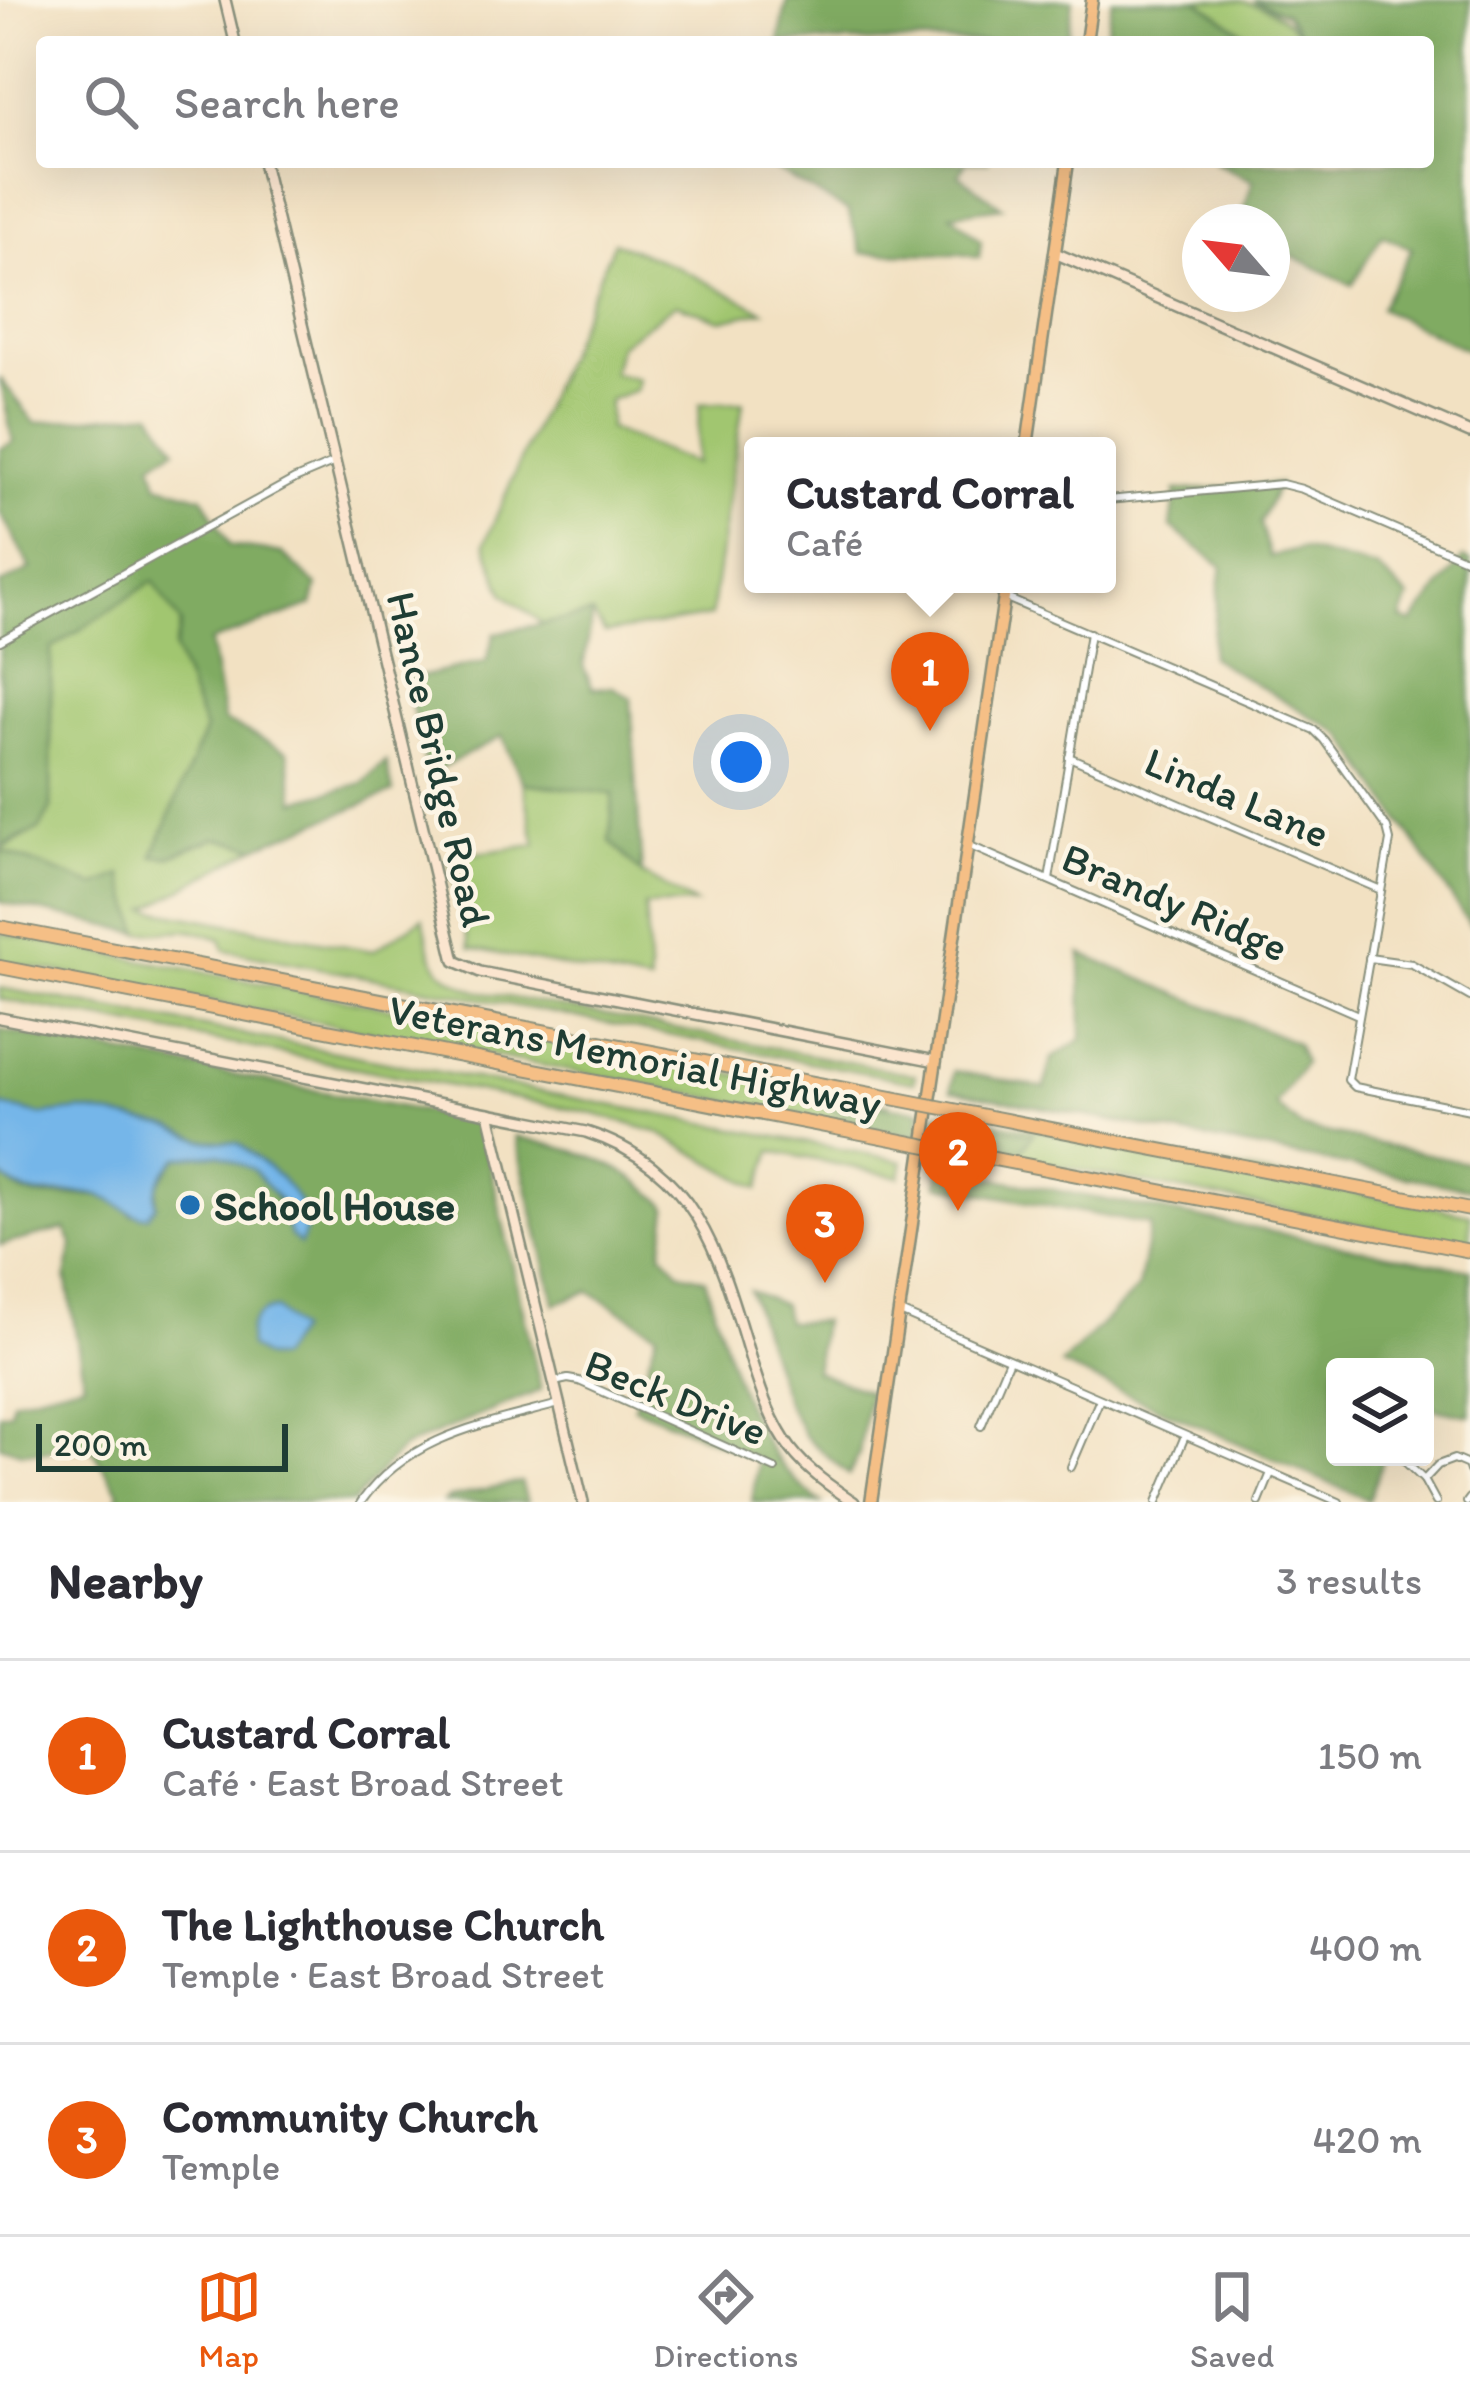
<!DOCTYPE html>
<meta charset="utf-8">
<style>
:root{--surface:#fff;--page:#f7f7f7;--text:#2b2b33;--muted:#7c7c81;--line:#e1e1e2;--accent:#ea580c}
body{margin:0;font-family:Itim,sans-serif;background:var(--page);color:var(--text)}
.controls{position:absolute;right:36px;bottom:36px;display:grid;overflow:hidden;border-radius:12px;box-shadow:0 12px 48px #0002}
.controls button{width:108px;height:108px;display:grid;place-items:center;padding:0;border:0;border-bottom:3px solid var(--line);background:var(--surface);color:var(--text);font:60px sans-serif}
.compass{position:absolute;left:1182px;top:204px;width:108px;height:108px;border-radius:50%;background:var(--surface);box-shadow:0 12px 48px #0002;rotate:298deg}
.scale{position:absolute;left:36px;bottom:30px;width:252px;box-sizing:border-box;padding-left:12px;border:6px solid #1f3d34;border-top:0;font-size:33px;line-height:42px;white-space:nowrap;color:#1f3d34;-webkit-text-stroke:9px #fcf5e5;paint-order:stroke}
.you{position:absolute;left:741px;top:762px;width:42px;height:42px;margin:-30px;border:9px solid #fff;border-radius:50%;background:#1a73e8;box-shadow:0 0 0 18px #1a73e833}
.badge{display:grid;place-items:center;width:78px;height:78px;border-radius:50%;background:var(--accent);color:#fff;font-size:39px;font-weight:700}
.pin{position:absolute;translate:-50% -99px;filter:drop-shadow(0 3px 6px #0008)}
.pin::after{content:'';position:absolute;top:63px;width:42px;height:36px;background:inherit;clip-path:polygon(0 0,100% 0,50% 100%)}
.popup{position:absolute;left:744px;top:437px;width:372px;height:156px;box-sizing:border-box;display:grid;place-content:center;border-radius:12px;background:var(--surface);filter:drop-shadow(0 3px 9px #0005);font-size:39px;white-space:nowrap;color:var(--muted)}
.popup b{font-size:45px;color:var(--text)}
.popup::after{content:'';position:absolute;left:50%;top:100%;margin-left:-24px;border:24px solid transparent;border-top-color:var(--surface)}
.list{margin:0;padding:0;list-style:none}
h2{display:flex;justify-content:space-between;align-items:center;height:156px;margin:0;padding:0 48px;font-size:51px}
h2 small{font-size:39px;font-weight:400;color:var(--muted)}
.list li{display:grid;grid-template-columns:78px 1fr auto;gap:36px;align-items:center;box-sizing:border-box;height:192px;padding:0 48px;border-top:3px solid var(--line)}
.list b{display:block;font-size:45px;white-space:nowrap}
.list p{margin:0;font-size:39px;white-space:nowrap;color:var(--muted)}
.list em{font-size:39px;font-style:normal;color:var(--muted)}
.icon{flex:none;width:66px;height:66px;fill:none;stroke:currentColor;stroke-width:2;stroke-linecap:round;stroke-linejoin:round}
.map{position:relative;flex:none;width:1470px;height:1502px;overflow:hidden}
.search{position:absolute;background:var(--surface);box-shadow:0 12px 48px #0002;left:36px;right:36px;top:36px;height:132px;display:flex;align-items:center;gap:30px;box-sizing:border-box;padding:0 42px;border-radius:12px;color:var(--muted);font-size:45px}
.sheet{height:732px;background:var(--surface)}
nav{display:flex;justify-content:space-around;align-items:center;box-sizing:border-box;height:168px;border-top:3px solid var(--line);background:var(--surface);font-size:33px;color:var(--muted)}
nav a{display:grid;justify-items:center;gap:6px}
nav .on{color:var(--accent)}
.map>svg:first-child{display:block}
</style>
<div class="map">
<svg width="1470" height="1502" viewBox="0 0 1470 1502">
<rect width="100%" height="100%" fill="#fcf5e5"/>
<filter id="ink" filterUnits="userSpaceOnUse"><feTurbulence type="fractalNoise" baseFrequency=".00833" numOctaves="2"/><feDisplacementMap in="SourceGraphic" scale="24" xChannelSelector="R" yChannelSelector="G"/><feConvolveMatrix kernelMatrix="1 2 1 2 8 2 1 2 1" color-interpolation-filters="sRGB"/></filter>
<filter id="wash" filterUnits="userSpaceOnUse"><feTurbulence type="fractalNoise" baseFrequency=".004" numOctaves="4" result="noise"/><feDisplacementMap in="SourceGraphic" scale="48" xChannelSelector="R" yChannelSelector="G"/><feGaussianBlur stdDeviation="2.7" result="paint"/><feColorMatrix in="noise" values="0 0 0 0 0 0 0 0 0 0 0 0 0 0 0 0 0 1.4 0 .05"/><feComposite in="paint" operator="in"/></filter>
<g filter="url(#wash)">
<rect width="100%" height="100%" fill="#f2e1c2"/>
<g fill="#a1c670" stroke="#608252" stroke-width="3">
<path d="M 1197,0 C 1251,0 1271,0 1306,42 L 1257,42 Z"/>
<polygon points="614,242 673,265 764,311 721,320 676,304 619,345 613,373 638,379 636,390 609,400 609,429 695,464 700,404 743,402 711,616 605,633 593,614 543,624 504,594 485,543"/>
<path d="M 154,580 L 181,624 L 174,649 L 205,730 L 154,856 L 169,857 L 216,838 L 256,847 L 147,909 L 373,951 L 423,918 C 434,964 430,971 476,991 L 915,1075 L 914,1082 L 225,950 L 221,939 L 192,930 L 140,933 L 122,876 L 95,886 L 0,850 L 40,829 L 51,808 L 51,649 Z"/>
<polygon points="523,783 613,794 610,841 642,874 695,904 645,906 650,984 470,948 448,857 536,845"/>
<polygon points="0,933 891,1104 807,1099 883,1131 0,961"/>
<polygon points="0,988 903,1161 900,1177 772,1151 759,1189 657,1132 591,1113 0,999"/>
<polygon points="959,1115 1470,1214 1470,1246 949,1145 946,1141 1023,1149 1032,1134 958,1118"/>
</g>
<g fill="#80ab62" stroke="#50744b" stroke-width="3">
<polygon points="787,0 1073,0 1067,42 779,42"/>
<polygon points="1112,0 1197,0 1257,42 1105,42"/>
<polygon points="1253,0 1470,0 1470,352 1380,308 1412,249 1382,235 1352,285 1278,249 1272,254 1272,222 1240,222 1253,181 1214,162 1428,162 1428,42 1306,42 1285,13"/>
<polygon points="761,162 990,162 966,162 959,175 1002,207 951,214 981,241 979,258 961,254 862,253 848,211"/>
<polygon points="0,378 35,423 152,412 176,448 152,463 158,484 203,497 230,546 282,553 317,586 312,605 210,642 224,721 288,752 295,801 363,783 386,761 393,792 256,847 216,838 168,857 153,856 205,730 174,649 181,624 153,581 51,649 51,808 40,829 0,846 0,585 31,569 0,512 0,449 13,442"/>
<polygon points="1278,484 1260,523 1270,557 1301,549 1377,568 1409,598 1401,619 1412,623 1463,558 1470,561 1470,925 1343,735 1210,657 1222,566 1171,527 1176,491"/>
<polygon points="593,614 583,666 593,688 613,687 631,698 642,874 610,841 613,794 523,783 502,736 428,775 406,680 486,662 495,633"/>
<polygon points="0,850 95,886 122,875 140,933 0,902"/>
<polygon points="1081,954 1296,1043 1304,1063 1276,1105 1302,1128 1470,1163 1470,1189 951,1090 954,1071 1045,1088 1051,1059 1082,1039"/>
<path d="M 0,1030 L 480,1122 L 541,1390 L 402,1448 L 353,1502 L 116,1502 L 119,1492 L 92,1449 L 21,1452 L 0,1445 L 0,1414 L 10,1412 L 13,1400 L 84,1382 L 66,1276 L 73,1245 L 65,1229 L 0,1245 L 0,1175 C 7,1180 15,1189 23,1192 C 60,1206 100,1179 132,1215 L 156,1205 L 157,1184 L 178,1156 C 190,1156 205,1153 217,1154 C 258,1160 282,1200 290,1236 L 280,1177 L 238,1143 L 203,1140 L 171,1127 L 81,1110 L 41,1115 L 0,1105 Z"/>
<polygon points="802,1098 921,1110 919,1137 883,1131"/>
<polygon points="936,1113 1033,1134 1023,1149 933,1140"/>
<path d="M 515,1136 C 585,1154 610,1155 665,1204 L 668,1208 L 662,1253 L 681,1273 L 705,1279 C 730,1358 747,1452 821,1502 L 752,1502 L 758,1460 L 634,1407 L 657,1333 L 589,1291 L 555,1304 Z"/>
<polygon points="940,1168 1470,1270 1470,1416 1425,1407 1425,1367 1335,1367 1335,1457 1384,1457 1368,1500 1061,1365 1138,1288 1150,1225 938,1185"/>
<polygon points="749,1290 783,1305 786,1322 822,1321 815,1371 869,1392 859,1454 849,1475 805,1436 786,1402"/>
<polygon points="521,1482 527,1502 444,1502 449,1498"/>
</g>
<g fill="#74b6e9" stroke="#4a7a8e" stroke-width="3">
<path d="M 0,1105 L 41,1115 L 81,1110 L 171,1127 L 203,1140 L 238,1143 L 280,1177 L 298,1200 L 307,1226 L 300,1244 L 290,1236 L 283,1204 L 253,1170 L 219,1154 L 178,1157 C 164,1171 153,1184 156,1205 L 148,1216 C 130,1217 120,1203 103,1197 C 61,1183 40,1210 0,1175 Z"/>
<path d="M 276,1309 L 297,1331 L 278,1358 L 265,1358 L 249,1347 C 246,1327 254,1311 276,1309 Z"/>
</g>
</g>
<g filter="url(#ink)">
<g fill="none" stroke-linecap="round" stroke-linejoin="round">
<defs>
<g id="street">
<polyline points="1107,500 1282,484 1302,489 1470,561"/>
<polyline points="1004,597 1314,730 1324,740 1387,828 1390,840 1348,1080 1355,1087 1470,1110"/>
<polyline points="0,641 295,479 335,462"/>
<polyline points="1069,757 1381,890"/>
<polyline points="968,845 1358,1015"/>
<polyline points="1049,880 1090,633"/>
<polyline points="1369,958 1412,964 1470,997"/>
<polyline points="900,1312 1339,1502"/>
<polyline points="554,1382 568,1379 579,1381 775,1469"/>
<polyline points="981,1426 1009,1360"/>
<polyline points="1400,1457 1424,1480 1436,1502"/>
<polyline points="1071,1467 1100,1399"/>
<polyline points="1424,1480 1438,1465 1454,1459 1468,1465 1470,1471"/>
<path d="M 361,1502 C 409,1435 485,1424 559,1404"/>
<polyline points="1157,1502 1185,1436"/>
<polyline points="1259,1502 1271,1473"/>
<polyline points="1467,1502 1470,1498"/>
</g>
<g id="secondary">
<polyline points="225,0 235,42"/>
<polyline points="263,162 455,961 480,972 936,1061"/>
<polyline points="1055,253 1470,433"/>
<path d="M 0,1018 L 586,1132 C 697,1168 720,1256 750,1357 C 760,1389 771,1423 791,1449 C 808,1471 831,1487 854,1502"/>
<polyline points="489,1113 583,1502"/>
</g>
<g id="primary">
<polyline points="1086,42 1092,0"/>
<polyline points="1027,446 1068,162"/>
<polyline points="871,1502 1006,584"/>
</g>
<g id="highway">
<polyline points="0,927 892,1098"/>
<polyline points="0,967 882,1137"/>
<polyline points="959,1111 1470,1210"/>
<polyline points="948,1150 1470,1251"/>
</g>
</defs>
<use href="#street" stroke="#888f7b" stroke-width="10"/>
<use href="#secondary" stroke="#888f7b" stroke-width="14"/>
<use href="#primary" stroke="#888f7b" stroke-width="15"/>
<use href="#highway" stroke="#888f7b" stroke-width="16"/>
<use href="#street" stroke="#fff" stroke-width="6"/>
<use href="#secondary" stroke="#fbe5cf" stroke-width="9"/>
<use href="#primary" stroke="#f5bf86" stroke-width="10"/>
<use href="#highway" stroke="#f5bf86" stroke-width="12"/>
<defs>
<g id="highway-bridge">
<polyline points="892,1098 959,1111"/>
<polyline points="882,1137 948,1150"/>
</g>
</defs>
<use href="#highway-bridge" stroke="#888f7b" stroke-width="16" stroke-linecap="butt"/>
<use href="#highway-bridge" stroke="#f5bf86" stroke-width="12"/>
</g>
</g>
<circle fill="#1f6fb2" stroke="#fcf5e5" stroke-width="4.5" cx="190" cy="1205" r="12"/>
<g text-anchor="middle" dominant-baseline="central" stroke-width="9" stroke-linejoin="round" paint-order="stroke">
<g font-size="42" fill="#1f3d34" stroke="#fcf5e5">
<text transform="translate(439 759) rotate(77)">Hance Bridge Road</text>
<text transform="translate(1237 797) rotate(23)">Linda Lane</text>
<text transform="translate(1175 902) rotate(23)">Brandy Ridge</text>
<text transform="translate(635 1056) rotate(11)">Veterans Memorial Highway</text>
<text transform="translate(676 1397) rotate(22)">Beck Drive</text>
</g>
<g font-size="42" font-weight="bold" fill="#1f3d34" stroke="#fcf5e5" text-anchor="start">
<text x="214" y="1205">School House</text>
</g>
</g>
</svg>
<div class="controls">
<button><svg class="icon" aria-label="layers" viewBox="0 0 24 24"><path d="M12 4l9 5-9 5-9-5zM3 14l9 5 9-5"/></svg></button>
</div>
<svg class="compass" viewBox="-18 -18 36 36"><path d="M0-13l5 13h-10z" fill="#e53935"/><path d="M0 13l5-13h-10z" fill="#7c7c81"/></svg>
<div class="scale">200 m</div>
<div class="you"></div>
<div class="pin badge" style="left:930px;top:731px">1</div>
<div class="popup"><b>Custard Corral</b>Café</div>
<div class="pin badge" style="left:958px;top:1211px">2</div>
<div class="pin badge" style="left:825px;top:1283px">3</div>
<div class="search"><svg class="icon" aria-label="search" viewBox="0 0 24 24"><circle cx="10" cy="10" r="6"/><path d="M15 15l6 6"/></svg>Search here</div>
</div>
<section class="sheet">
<h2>Nearby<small>3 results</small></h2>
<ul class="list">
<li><span class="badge">1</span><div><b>Custard Corral</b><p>Café · East Broad Street</p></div><em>150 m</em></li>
<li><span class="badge">2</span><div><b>The Lighthouse Church</b><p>Temple · East Broad Street</p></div><em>400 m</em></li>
<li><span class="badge">3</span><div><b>Community Church</b><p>Temple</p></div><em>420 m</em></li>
</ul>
</section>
<nav>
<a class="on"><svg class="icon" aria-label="map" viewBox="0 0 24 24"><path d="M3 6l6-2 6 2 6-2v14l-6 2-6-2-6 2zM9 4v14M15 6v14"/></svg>Map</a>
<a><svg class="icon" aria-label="directions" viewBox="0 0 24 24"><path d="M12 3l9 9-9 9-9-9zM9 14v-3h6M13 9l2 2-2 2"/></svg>Directions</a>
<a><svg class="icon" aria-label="saved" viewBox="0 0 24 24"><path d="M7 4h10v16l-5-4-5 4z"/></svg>Saved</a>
</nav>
